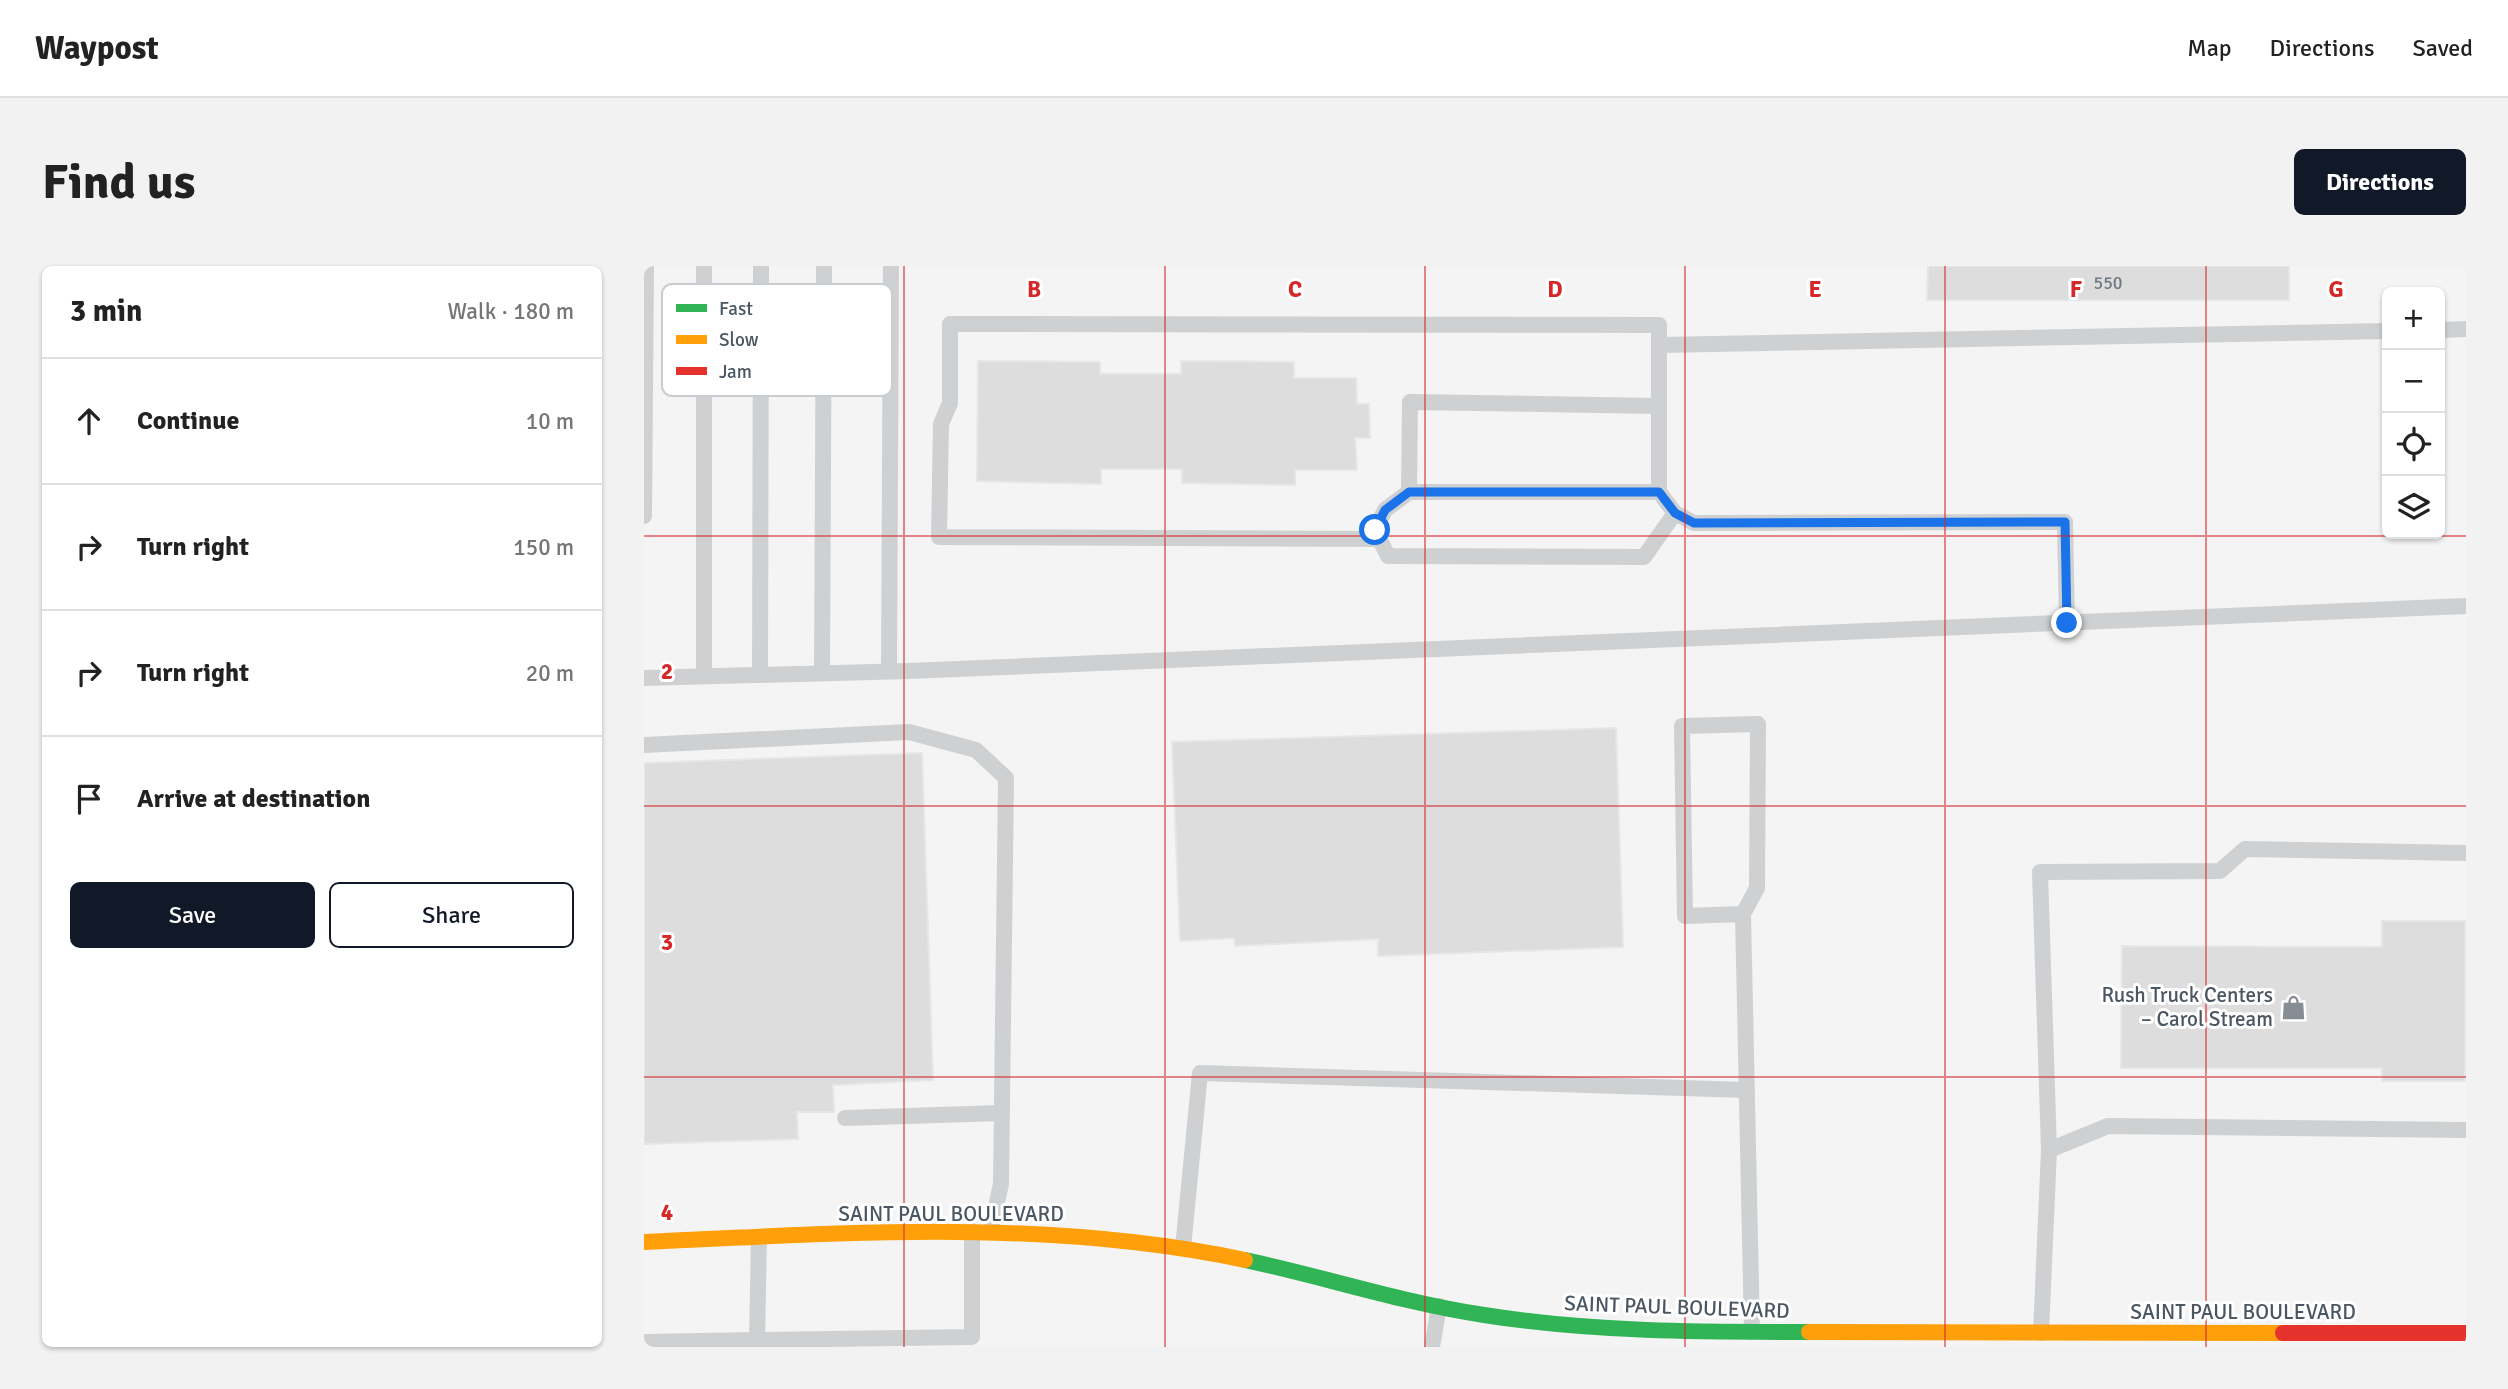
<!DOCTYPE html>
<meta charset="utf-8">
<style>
:root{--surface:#fff;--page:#f2f2f2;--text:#222;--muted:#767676;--line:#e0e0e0;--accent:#111827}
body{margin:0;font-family:Signika,sans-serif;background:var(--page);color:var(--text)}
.controls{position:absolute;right:21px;top:21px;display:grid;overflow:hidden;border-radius:10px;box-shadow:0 2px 5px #0004}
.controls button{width:63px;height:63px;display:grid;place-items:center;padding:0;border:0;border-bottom:2px solid var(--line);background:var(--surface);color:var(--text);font:35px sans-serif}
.stop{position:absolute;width:21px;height:21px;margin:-16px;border:5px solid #1a73e8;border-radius:50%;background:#fff}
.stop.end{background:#1a73e8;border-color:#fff;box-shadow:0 2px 7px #0008}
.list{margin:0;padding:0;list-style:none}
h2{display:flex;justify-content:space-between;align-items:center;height:91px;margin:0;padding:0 28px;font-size:30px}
h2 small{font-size:23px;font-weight:400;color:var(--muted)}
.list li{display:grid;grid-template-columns:46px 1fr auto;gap:21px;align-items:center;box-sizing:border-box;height:126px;padding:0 28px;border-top:2px solid var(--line)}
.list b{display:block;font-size:26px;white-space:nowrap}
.list em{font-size:23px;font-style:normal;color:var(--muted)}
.actions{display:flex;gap:14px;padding:21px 28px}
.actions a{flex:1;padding:16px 0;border:2px solid var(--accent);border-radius:10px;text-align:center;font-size:24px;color:var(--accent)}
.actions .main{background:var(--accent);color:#fff}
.icon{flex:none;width:38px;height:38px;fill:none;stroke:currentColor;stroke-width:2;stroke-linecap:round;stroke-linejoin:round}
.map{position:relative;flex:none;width:1822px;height:1081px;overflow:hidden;border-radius:10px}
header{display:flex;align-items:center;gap:42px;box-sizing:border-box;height:98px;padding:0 35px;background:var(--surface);border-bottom:2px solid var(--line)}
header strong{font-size:33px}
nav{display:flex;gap:38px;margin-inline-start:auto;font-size:24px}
.intro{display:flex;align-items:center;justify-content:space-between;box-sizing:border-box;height:168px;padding:0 42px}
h1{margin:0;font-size:49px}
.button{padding:18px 32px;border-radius:10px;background:var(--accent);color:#fff;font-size:24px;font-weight:700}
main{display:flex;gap:42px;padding:0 42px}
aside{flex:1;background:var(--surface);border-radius:10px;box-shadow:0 2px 5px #0004}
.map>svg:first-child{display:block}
</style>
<header>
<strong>Waypost</strong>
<nav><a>Map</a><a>Directions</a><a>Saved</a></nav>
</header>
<div class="intro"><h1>Find us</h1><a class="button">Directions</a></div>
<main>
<aside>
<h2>3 min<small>Walk · 180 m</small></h2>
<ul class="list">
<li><svg class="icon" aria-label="ahead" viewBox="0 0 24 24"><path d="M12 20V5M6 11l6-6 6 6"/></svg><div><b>Continue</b></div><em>10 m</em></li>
<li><svg class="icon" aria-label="right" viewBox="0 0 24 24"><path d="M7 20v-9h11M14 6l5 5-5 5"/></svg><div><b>Turn right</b></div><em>150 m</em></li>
<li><svg class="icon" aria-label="right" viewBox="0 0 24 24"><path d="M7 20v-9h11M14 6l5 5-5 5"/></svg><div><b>Turn right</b></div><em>20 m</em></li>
<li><svg class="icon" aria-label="arrive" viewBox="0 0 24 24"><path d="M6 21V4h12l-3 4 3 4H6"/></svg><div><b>Arrive at destination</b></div></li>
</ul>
<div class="actions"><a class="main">Save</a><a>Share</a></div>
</aside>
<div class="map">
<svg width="1822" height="1081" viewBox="0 0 1822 1081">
<rect width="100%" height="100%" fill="#f4f4f4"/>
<g fill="#ddddde" stroke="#e5e6e7" stroke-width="2">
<polygon points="1284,0 1645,0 1645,34 1283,34"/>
<polygon points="334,95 456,96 456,108 537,108 537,95 650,96 650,112 712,112 713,138 725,138 726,172 711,172 713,204 651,204 651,219 538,217 538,203 457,203 457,218 333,215"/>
<polygon points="972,462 979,681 734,690 734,673 591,680 590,672 536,675 528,476"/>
<polygon points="278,487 289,814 189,819 190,846 153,846 154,873 0,878 0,497"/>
<polygon points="1738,655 1821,655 1821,815 1738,815 1738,802 1477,802 1478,680 1738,681"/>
</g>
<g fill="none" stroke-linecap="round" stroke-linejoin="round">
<g stroke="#ced0d2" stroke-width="16">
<polyline points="60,0 60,410"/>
<polyline points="1796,64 1822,63"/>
<polyline points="1015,140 766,136 765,226 1015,226"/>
<polyline points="765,226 741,244 731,264 744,290 1000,291 1031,247"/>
<polyline points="0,250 2,0"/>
<polyline points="736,273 295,271 297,158 306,137 306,58 1015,59 1015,79"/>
<polyline points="1423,357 1421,256 1050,257 1031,247 1015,226 1015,79 1743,65"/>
<polyline points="245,405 247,0"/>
<polyline points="178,407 180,0"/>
<polyline points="116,409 117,0"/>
<polyline points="0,412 265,405 1822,340"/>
<polyline points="0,479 265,466 332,484 362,512 357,918 347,964"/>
<polyline points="1099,648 1113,622 1114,458 1038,460 1041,650 1099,648 1108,1066"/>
<polyline points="201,852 357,847"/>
<polyline points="1405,884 1464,860 1822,864"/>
<polyline points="115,972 113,1074 328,1071 328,965"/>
<polyline points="539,982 556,807 1102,824"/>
<polyline points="1397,1067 1405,884 1396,606 1576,605 1601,583 1822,587"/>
<polyline points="0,1076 113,1074"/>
<polyline points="788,1081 795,1040"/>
</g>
<path stroke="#30b455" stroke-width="16" d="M 601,994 C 681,1011 759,1037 840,1049 C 948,1066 1056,1066 1165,1066"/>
<g stroke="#ff9f0a" stroke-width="16">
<path d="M 0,976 C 201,967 403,952 601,994"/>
<polyline points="1165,1066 1639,1067"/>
</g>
<polyline stroke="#e5322d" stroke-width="16" points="1639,1067 1822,1067"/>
</g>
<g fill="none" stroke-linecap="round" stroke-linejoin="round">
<polyline stroke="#1a73e8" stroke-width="9" points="731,264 741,244 765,226 1015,226 1031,247 1050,257 1421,256 1423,357"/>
</g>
<path fill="none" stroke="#d62828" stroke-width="2" stroke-opacity="0.55" d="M 260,0 L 260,1081M 521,0 L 521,1081M 781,0 L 781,1081M 1041,0 L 1041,1081M 1301,0 L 1301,1081M 1562,0 L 1562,1081M 0,270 L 1822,270M 0,540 L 1822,540M 0,811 L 1822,811"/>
<defs>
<symbol id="shop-bare" viewBox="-9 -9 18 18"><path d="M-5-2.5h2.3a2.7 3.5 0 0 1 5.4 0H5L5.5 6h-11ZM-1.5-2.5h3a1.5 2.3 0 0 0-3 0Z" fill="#868d94" stroke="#fff" stroke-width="2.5" paint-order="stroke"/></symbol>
</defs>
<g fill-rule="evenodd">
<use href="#shop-bare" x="1632" y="724" width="35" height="35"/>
</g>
<g text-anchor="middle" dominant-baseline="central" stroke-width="6" stroke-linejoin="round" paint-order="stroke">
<g font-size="18" fill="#707881">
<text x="1464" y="17">550</text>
</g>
<g font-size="21" fill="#4a5661" stroke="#fff" text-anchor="end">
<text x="1629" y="729">Rush Truck Centers<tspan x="1629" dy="24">– Carol Stream</tspan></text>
</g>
<g font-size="21" fill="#4a5661" stroke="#fff">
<text x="307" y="948">SAINT PAUL BOULEVARD</text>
<text transform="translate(1033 1041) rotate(2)">SAINT PAUL BOULEVARD</text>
<text x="1599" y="1046">SAINT PAUL BOULEVARD</text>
</g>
</g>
<rect x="18" y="18" width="230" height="112" rx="10" fill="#fff" stroke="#c9ccd0" stroke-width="2"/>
<rect x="32" y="38" width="31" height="8" fill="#30b455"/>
<rect x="32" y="69" width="31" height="9" fill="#ff9f0a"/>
<rect x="32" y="101" width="31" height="8" fill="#e5322d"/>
<g font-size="19" fill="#4a5661">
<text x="75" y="49">Fast</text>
<text x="75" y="80">Slow</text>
<text x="75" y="112">Jam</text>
</g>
<g font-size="23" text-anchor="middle" font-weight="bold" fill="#d62828" stroke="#fff" stroke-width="6" stroke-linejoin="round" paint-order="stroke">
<text x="390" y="31">B</text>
<text x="651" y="31">C</text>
<text x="911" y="31">D</text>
<text x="1171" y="31">E</text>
<text x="1432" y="31">F</text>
<text x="1692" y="31">G</text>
<text x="23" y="413">2</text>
<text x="23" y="684">3</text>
<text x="23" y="954">4</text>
</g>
</svg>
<div class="controls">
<button>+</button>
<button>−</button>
<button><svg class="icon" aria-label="locate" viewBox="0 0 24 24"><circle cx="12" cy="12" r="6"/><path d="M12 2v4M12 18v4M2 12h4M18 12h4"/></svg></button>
<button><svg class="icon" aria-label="layers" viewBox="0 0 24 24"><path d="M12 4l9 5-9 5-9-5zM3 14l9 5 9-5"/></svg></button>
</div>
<div class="stop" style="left:731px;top:264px"></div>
<div class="stop end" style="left:1423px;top:357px"></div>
</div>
</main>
